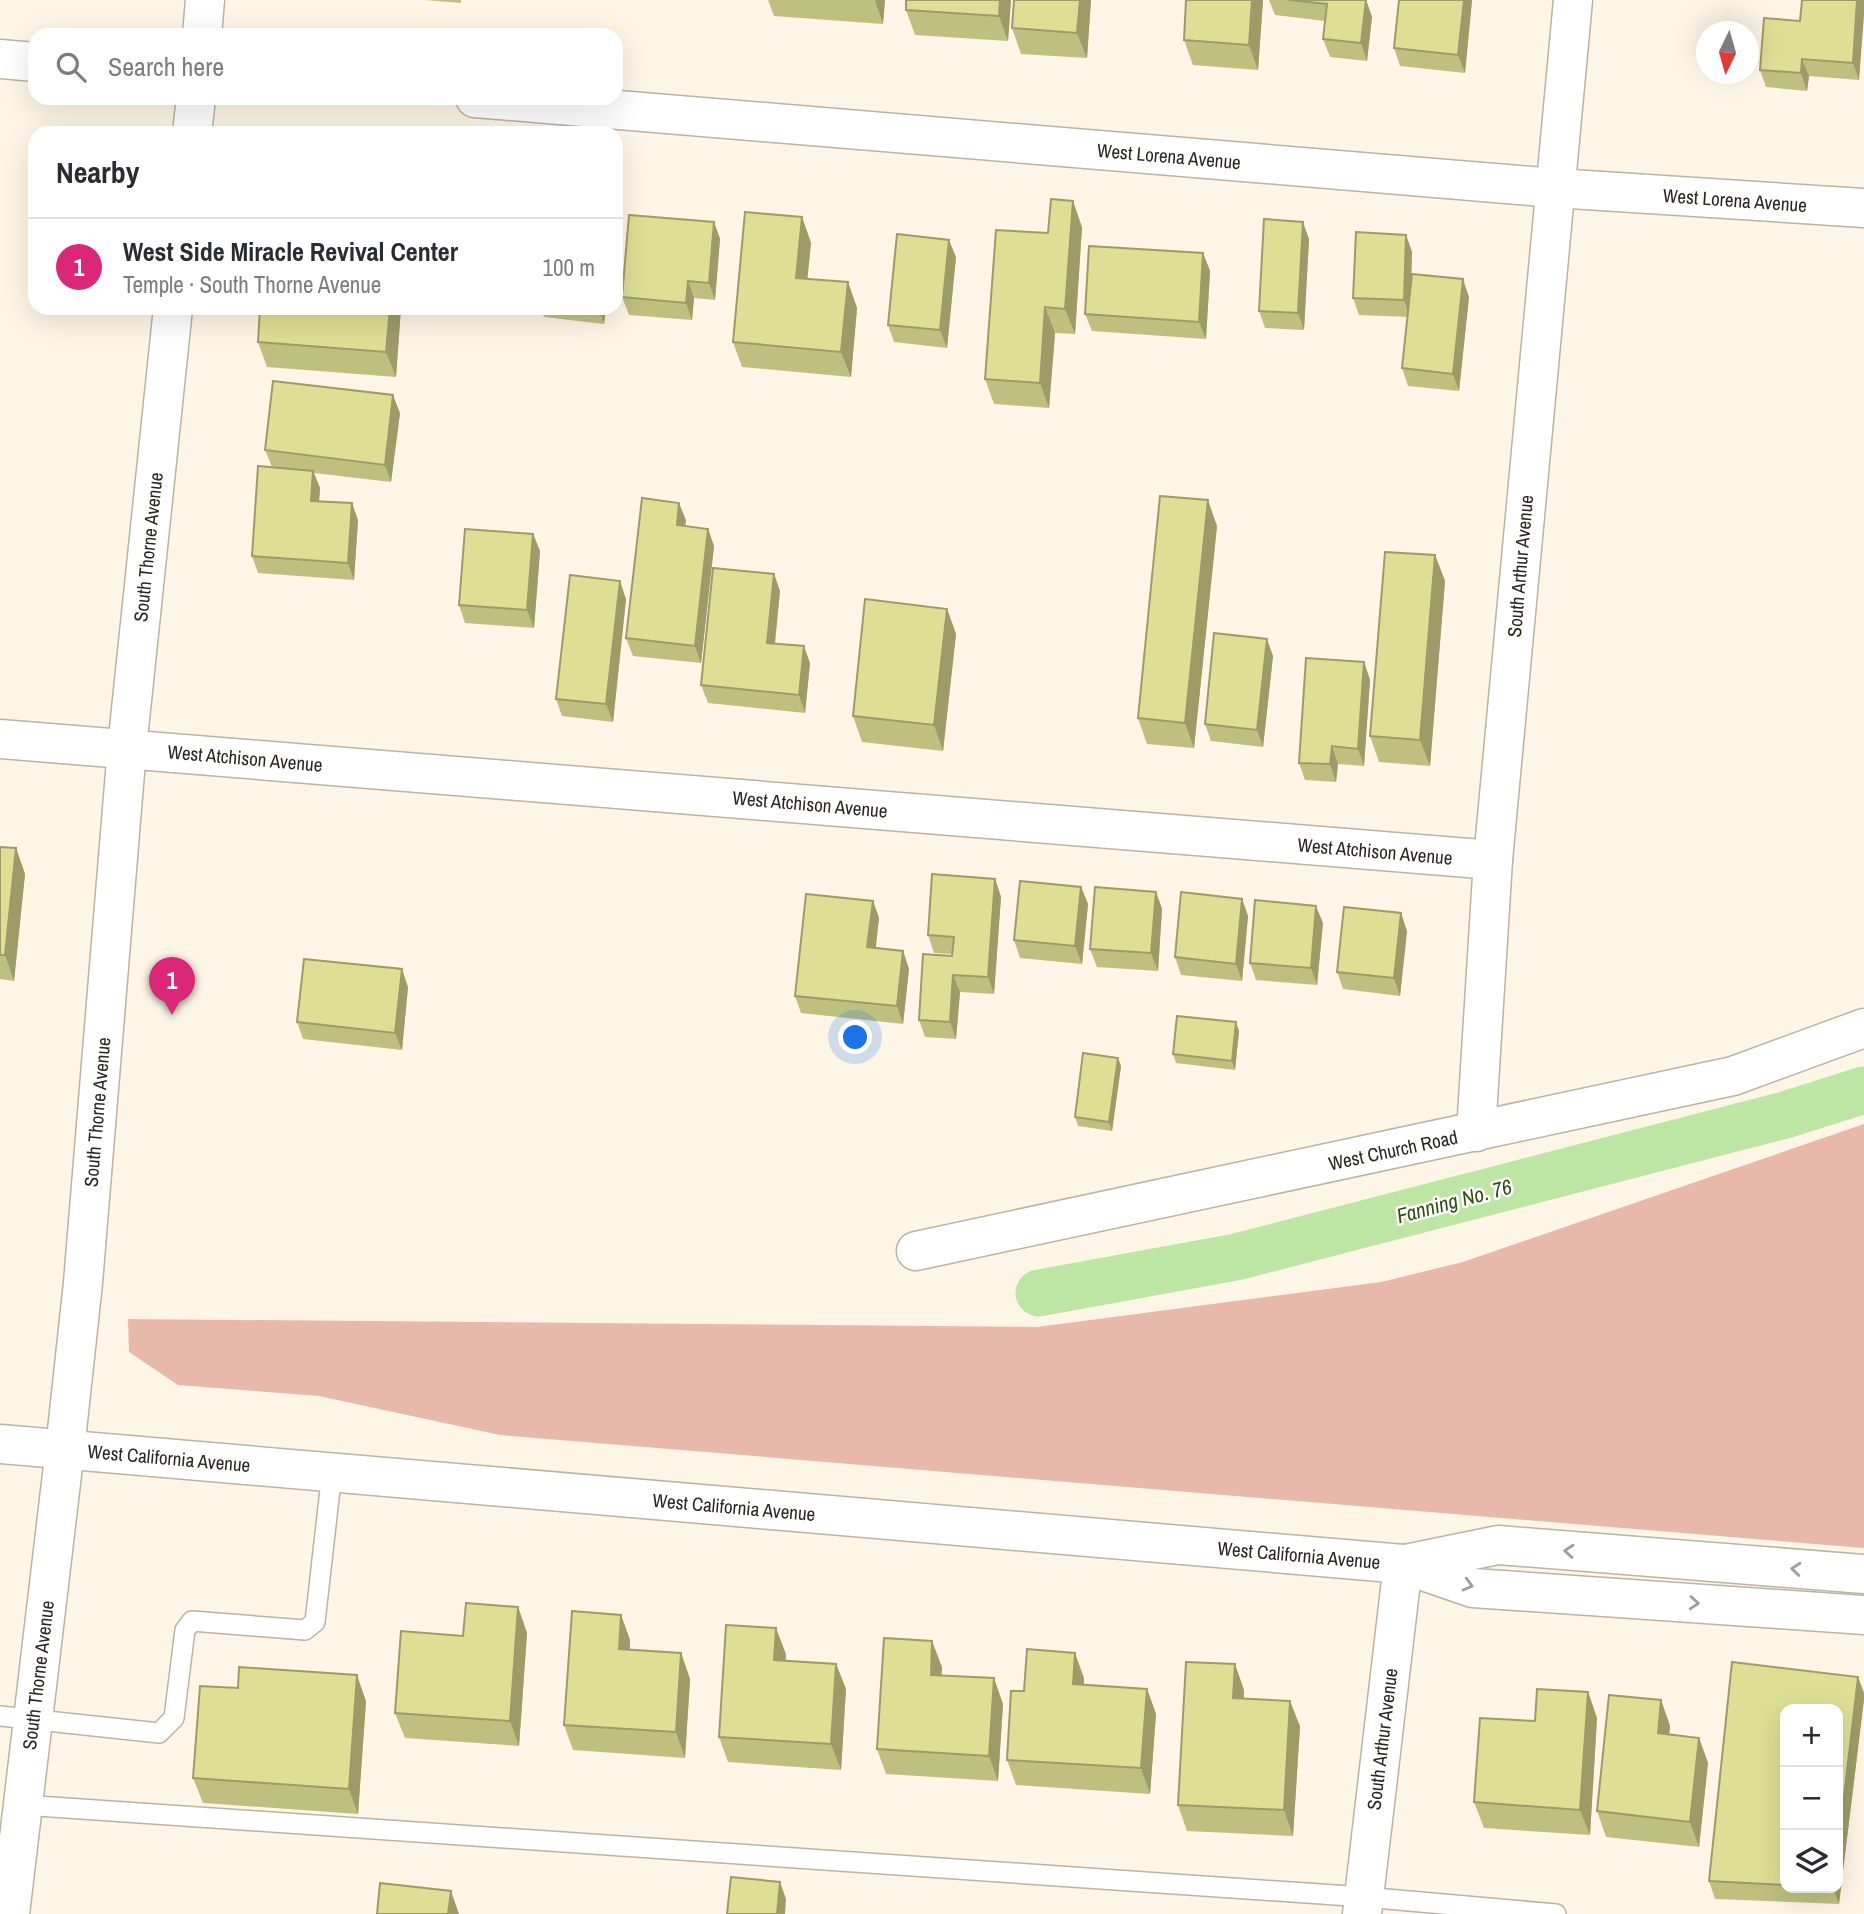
<!DOCTYPE html>
<meta charset="utf-8">
<style>
:root{--surface:#fff;--page:#f7f7f7;--text:#2b2b33;--muted:#7c7c81;--line:#e1e1e2;--accent:#db2777}
body{margin:0;font-family:"Archivo Narrow",sans-serif;background:var(--page);color:var(--text)}
.controls{position:absolute;right:21px;bottom:21px;display:grid;overflow:hidden;border-radius:14px;box-shadow:0 7px 28px #0002}
.controls button{width:63px;height:63px;display:grid;place-items:center;padding:0;border:0;border-bottom:2px solid var(--line);background:var(--surface);color:var(--text);font:35px sans-serif}
.compass{position:absolute;left:1696px;top:21px;width:63px;height:63px;border-radius:50%;background:var(--surface);box-shadow:0 7px 28px #0002;rotate:185deg}
.you{position:absolute;left:856px;top:1038px;width:24px;height:24px;margin:-18px;border:5px solid #fff;border-radius:50%;background:#1a73e8;box-shadow:0 0 0 10px #1a73e833}
.badge{display:grid;place-items:center;width:46px;height:46px;border-radius:50%;background:var(--accent);color:#fff;font-size:23px;font-weight:700}
.pin{position:absolute;translate:-50% -58px;filter:drop-shadow(0 2px 4px #0008)}
.pin::after{content:'';position:absolute;top:37px;width:24px;height:21px;background:inherit;clip-path:polygon(0 0,100% 0,50% 100%)}
.list{margin:0;padding:0;list-style:none}
h2{display:flex;justify-content:space-between;align-items:center;height:91px;margin:0;padding:0 28px;font-size:30px}
h2 small{font-size:23px;font-weight:400;color:var(--muted)}
.list li{display:grid;grid-template-columns:46px 1fr auto;gap:21px;align-items:center;box-sizing:border-box;height:98px;padding:0 28px;border-top:2px solid var(--line)}
.list b{display:block;font-size:26px;white-space:nowrap}
.list p{margin:0;font-size:23px;white-space:nowrap;color:var(--muted)}
.list em{font-size:23px;font-style:normal;color:var(--muted)}
.icon{flex:none;width:38px;height:38px;fill:none;stroke:currentColor;stroke-width:2;stroke-linecap:round;stroke-linejoin:round}
.map{position:relative;flex:none;width:1864px;height:1914px;overflow:hidden}
.search{position:absolute;background:var(--surface);box-shadow:0 7px 28px #0002;left:28px;top:28px;width:595px;height:77px;display:flex;align-items:center;gap:18px;box-sizing:border-box;padding:0 24px;border-radius:21px;color:var(--muted);font-size:26px}
.panel{position:absolute;background:var(--surface);box-shadow:0 7px 28px #0002;left:28px;top:126px;width:595px;height:189px;border-radius:21px}
.map>svg:first-child{display:block}
</style>
<div class="map">
<svg width="1864" height="1914" viewBox="0 0 1864 1914">
<rect width="100%" height="100%" fill="#fdf6e6"/>
<polygon fill="#e8b8ab" points="1864,1124 1864,1548 500,1435 319,1396 178,1385 129,1352 128,1319 1037,1327 1381,1282 1463,1262"/>
<g fill="none" stroke-linecap="round" stroke-linejoin="round">
<polyline stroke="#bde5a4" stroke-width="47" points="1039,1293 1236,1257 1785,1115 1864,1090"/>
<defs>
<g id="lane">
<polyline points="0,1716 159,1733 174,1718 185,1630 192,1621 305,1630 315,1622 332,1472"/>
<polyline points="23,1805 1364,1897 1556,1914"/>
</g>
<g id="street">
<polyline points="202,35 205,0"/>
<polyline points="0,59 35,62"/>
<polyline points="475,98 1555,188 1864,208"/>
<polyline points="192,133 196,98"/>
<polyline points="0,739 1493,860"/>
<polyline points="1476,1132 1493,860 1573,0"/>
<polyline points="916,1251 1733,1076 1864,1028"/>
<polyline points="65,1449 83,1283 127,748 173,308"/>
<polyline points="1362,1914 1403,1564"/>
</g>
<g id="secondary">
<polyline points="0,1444 1403,1564 1473,1588 1864,1615"/>
<polyline points="1405,1564 1498,1545 1864,1574"/>
<polyline points="10,1914 65,1449"/>
</g>
</defs>
<use href="#lane" stroke="#bbb3a4" stroke-width="22"/>
<use href="#street" stroke="#bbb3a4" stroke-width="41"/>
<use href="#secondary" stroke="#bbb3a4" stroke-width="41"/>
<use href="#lane" stroke="#fff" stroke-width="19"/>
<use href="#street" stroke="#fff" stroke-width="38"/>
<use href="#secondary" stroke="#fff" stroke-width="38"/>
</g>
<g fill="#bec080" fill-rule="evenodd">
<polygon points="425,0 461,0 461,3"/>
<polygon points="768,0 885,0 883,24 774,16"/>
<polygon points="906,0 1011,0 1008,41 915,35 906,10"/>
<polygon points="1091,0 1087,58 1021,54 1012,28"/>
<polygon points="1263,0 1258,70 1193,65 1184,40"/>
<polygon points="1269,0 1366,0 1372,17 1367,61 1330,57 1323,39 1325,21 1275,15"/>
<polygon points="1472,0 1465,73 1400,66 1394,48"/>
<polygon points="1864,0 1859,80 1809,76 1807,91 1766,87 1760,70 1800,21"/>
<polygon points="802,217 811,243 807,279 848,282 857,308 851,377 742,367 733,342"/>
<polygon points="714,222 720,239 715,300 694,298 692,320 629,315 622,297"/>
<polygon points="1082,227 1075,334 1055,333 1049,408 994,404 985,379 1048,233"/>
<polygon points="1406,235 1412,252 1411,284 1469,297 1459,391 1408,386 1402,368 1408,317 1359,315 1353,298"/>
<polygon points="1309,239 1304,330 1265,328 1259,311"/>
<polygon points="1203,253 1210,271 1206,339 1092,331 1085,314"/>
<polygon points="956,257 947,348 894,342 888,325"/>
<polygon points="401,308 396,377 267,367 258,342"/>
<polygon points="541,308 606,308 604,324 544,317"/>
<polygon points="400,413 391,482 314,473 320,488 319,501 358,520 354,580 258,573 252,556 272,467 265,450"/>
<polygon points="686,520 685,526 708,529 714,546 701,663 633,656 626,638"/>
<polygon points="1217,526 1194,748 1147,744 1138,718"/>
<polygon points="533,534 540,551 534,628 465,623 459,605"/>
<polygon points="1435,555 1445,581 1430,766 1379,762 1370,736"/>
<polygon points="774,574 780,591 775,644 810,663 805,713 708,703 701,685"/>
<polygon points="626,599 613,722 562,716 556,699"/>
<polygon points="947,609 956,634 943,751 862,742 853,716"/>
<polygon points="1273,656 1263,747 1211,741 1205,724"/>
<polygon points="1364,662 1370,680 1364,766 1338,764 1336,782 1305,780 1299,763"/>
<polygon points="0,847 16,848 25,874 14,981 0,979"/>
<polygon points="995,879 1001,897 994,994 960,992 956,1039 925,1037 919,1020 953,954 934,953 928,935"/>
<polygon points="1081,887 1088,904 1082,964 1020,958 1014,940"/>
<polygon points="1156,892 1162,909 1158,971 1097,967 1090,949"/>
<polygon points="1242,899 1248,916 1242,981 1181,975 1175,957"/>
<polygon points="873,901 879,918 875,948 903,951 909,969 903,1024 801,1013 795,996"/>
<polygon points="1323,923 1317,985 1256,980 1250,963"/>
<polygon points="1407,931 1400,996 1343,989 1337,972"/>
<polygon points="408,987 402,1050 303,1039 297,1022"/>
<polygon points="1239,1031 1235,1070 1176,1063 1173,1054"/>
<polygon points="1118,1058 1121,1066 1112,1131 1078,1126 1075,1117"/>
<polygon points="518,1607 527,1633 519,1746 405,1738 395,1713 463,1636"/>
<polygon points="621,1615 630,1640 630,1649 681,1653 690,1679 685,1758 573,1750 564,1725"/>
<polygon points="786,1654 785,1661 836,1664 846,1689 841,1770 728,1762 719,1737"/>
<path d="M 1732,1662 L 1858,1677 L 1864,1693 L 1864,1699 L 1839,1904 L 1715,1899 L 1709,1881 ZM 1785,1709 L 1838,1709 L 1838,1888 L 1785,1888 Z"/>
<polygon points="942,1667 941,1676 1003,1704 998,1781 886,1774 877,1749"/>
<polygon points="1084,1678 1084,1685 1147,1689 1156,1714 1150,1794 1016,1785 1007,1760 1024,1691"/>
<polygon points="1244,1690 1244,1698 1300,1726 1293,1836 1187,1831 1178,1805"/>
<polygon points="1588,1692 1597,1718 1590,1835 1484,1828 1474,1802 1535,1721"/>
<polygon points="1661,1700 1670,1726 1669,1735 1699,1738 1708,1763 1699,1847 1606,1837 1597,1811"/>
<polygon points="366,1701 358,1814 203,1803 193,1778"/>
</g>
<g fill="#9b9c68">
<polygon points="875,0 885,0 883,24"/>
<polygon points="1000,0 1011,0 1008,41 999,16"/>
<polygon points="1080,0 1091,0 1087,58 1077,33"/>
<polygon points="1252,0 1263,0 1258,70 1249,45"/>
<polygon points="1366,0 1372,17 1367,61 1361,43"/>
<polygon points="1464,0 1472,0 1465,73 1458,55"/>
<polygon points="1857,0 1864,0 1864,15 1859,80 1853,63"/>
<polygon points="1802,59 1809,76 1807,91 1801,73"/>
<polygon points="1073,201 1082,227 1075,334 1065,309"/>
<polygon points="802,217 811,243 805,303 796,278"/>
<polygon points="714,222 720,239 715,300 709,283"/>
<polygon points="1303,222 1309,239 1304,330 1298,313"/>
<polygon points="1406,235 1412,252 1410,317 1404,300"/>
<polygon points="949,240 956,257 947,348 940,330"/>
<polygon points="1203,253 1210,271 1206,339 1199,322"/>
<polygon points="1463,279 1469,297 1459,391 1453,374"/>
<polygon points="688,281 694,298 692,320 686,303"/>
<polygon points="848,282 857,308 851,377 841,352"/>
<polygon points="1045,307 1055,333 1049,408 1040,383"/>
<polygon points="390,308 401,308 396,377 386,352"/>
<polygon points="599,308 606,308 604,324"/>
<polygon points="393,395 400,413 391,482 385,465"/>
<polygon points="313,471 320,488 318,518 311,501"/>
<polygon points="1208,500 1217,526 1194,748 1185,723"/>
<polygon points="352,503 358,520 354,580 348,563"/>
<polygon points="679,503 686,520 683,543 677,525"/>
<polygon points="708,529 714,546 701,663 695,646"/>
<polygon points="533,534 540,551 534,628 527,610"/>
<polygon points="1435,555 1445,581 1430,766 1420,740"/>
<polygon points="774,574 780,591 773,660 767,643"/>
<polygon points="620,581 626,599 613,722 606,704"/>
<polygon points="947,609 956,634 943,751 934,725"/>
<polygon points="1267,639 1273,656 1263,747 1257,730"/>
<polygon points="804,646 810,663 805,713 799,695"/>
<polygon points="1364,662 1370,680 1364,766 1358,749"/>
<polygon points="1332,746 1338,764 1336,782 1330,764"/>
<polygon points="16,848 25,874 14,981 5,955"/>
<polygon points="995,879 1001,897 994,994 988,977"/>
<polygon points="1081,887 1088,904 1082,964 1075,946"/>
<polygon points="1156,892 1162,909 1158,971 1151,953"/>
<polygon points="1242,899 1248,916 1242,981 1236,964"/>
<polygon points="873,901 879,918 874,965 867,947"/>
<polygon points="1316,906 1323,923 1317,985 1311,968"/>
<polygon points="1401,913 1407,931 1400,996 1394,978"/>
<polygon points="903,951 909,969 903,1024 897,1006"/>
<polygon points="402,969 408,987 402,1050 395,1033"/>
<polygon points="953,975 960,992 956,1039 950,1022"/>
<polygon points="1236,1022 1239,1031 1235,1070 1232,1061"/>
<polygon points="1118,1058 1121,1066 1112,1131 1109,1122"/>
<polygon points="518,1607 527,1633 519,1746 510,1721"/>
<polygon points="621,1615 630,1640 628,1674 619,1649"/>
<polygon points="776,1628 786,1654 784,1685 774,1660"/>
<polygon points="932,1641 942,1667 940,1701 931,1675"/>
<polygon points="681,1653 690,1679 685,1758 676,1732"/>
<polygon points="1075,1653 1084,1678 1082,1709 1073,1684"/>
<polygon points="836,1664 846,1689 841,1770 831,1744"/>
<polygon points="1235,1664 1244,1690 1242,1723 1233,1698"/>
<polygon points="357,1675 366,1701 358,1814 349,1789"/>
<polygon points="1858,1677 1864,1693 1864,1699 1839,1904 1833,1888 1838,1888 1838,1848"/>
<polygon points="994,1678 1003,1704 998,1781 989,1756"/>
<polygon points="1147,1689 1156,1714 1150,1794 1141,1768"/>
<polygon points="1588,1692 1597,1718 1590,1835 1580,1810"/>
<polygon points="1661,1700 1670,1726 1667,1759 1658,1733"/>
<polygon points="1290,1701 1300,1726 1293,1836 1284,1810"/>
<polygon points="1699,1738 1708,1763 1699,1847 1690,1822"/>
<polygon points="780,1882 786,1899 785,1914 777,1914"/>
<polygon points="451,1891 459,1914 448,1914"/>
</g>
<g fill="#dddf95" stroke="#9b9c68" stroke-width="2">
<polygon points="906,0 1000,0 999,16 906,10"/>
<polygon points="1014,0 1080,0 1077,33 1012,28"/>
<polygon points="1186,0 1252,0 1249,45 1184,40"/>
<polygon points="1289,0 1366,0 1361,43 1323,39 1327,4"/>
<polygon points="1399,0 1464,0 1458,55 1394,48"/>
<polygon points="1802,0 1857,0 1853,63 1802,59 1801,73 1760,70 1764,18 1800,21"/>
<polygon points="1051,199 1073,201 1065,309 1045,307 1040,383 985,379 996,230 1048,233"/>
<polygon points="745,212 802,217 796,278 848,282 841,352 733,342"/>
<polygon points="629,215 714,222 709,283 688,281 686,303 622,297"/>
<polygon points="1264,219 1303,222 1298,313 1259,311"/>
<polygon points="1356,232 1406,235 1404,300 1353,298"/>
<polygon points="897,234 949,240 940,330 888,325"/>
<polygon points="1089,246 1203,253 1199,322 1085,314"/>
<polygon points="1412,274 1463,279 1453,374 1402,368"/>
<polygon points="260,308 390,308 386,352 258,342"/>
<polygon points="273,381 393,395 385,465 265,450"/>
<polygon points="258,466 313,471 311,501 352,503 348,563 252,556"/>
<polygon points="1160,496 1208,500 1185,723 1138,718"/>
<polygon points="642,498 679,503 677,525 708,529 695,646 626,638"/>
<polygon points="465,529 533,534 527,610 459,605"/>
<polygon points="1385,552 1435,555 1420,740 1370,736"/>
<polygon points="713,568 774,574 767,643 804,646 799,695 701,685"/>
<polygon points="570,575 620,581 606,704 556,699"/>
<polygon points="865,599 947,609 934,725 853,716"/>
<polygon points="1214,633 1267,639 1257,730 1205,724"/>
<polygon points="1306,658 1364,662 1358,749 1332,746 1330,764 1299,763"/>
<polygon points="0,847 16,848 5,955 0,955"/>
<polygon points="932,874 995,879 988,977 953,975 950,1022 919,1020 923,954 952,956 954,937 928,935"/>
<polygon points="1020,881 1081,887 1075,946 1014,940"/>
<polygon points="1095,887 1156,892 1151,953 1090,949"/>
<polygon points="1181,892 1242,899 1236,964 1175,957"/>
<polygon points="806,894 873,901 867,947 903,951 897,1006 795,996"/>
<polygon points="1255,900 1316,906 1311,968 1250,963"/>
<polygon points="1344,907 1401,913 1394,978 1337,972"/>
<polygon points="304,959 402,969 395,1033 297,1022"/>
<polygon points="1177,1016 1236,1022 1232,1061 1173,1054"/>
<polygon points="1083,1053 1118,1058 1109,1122 1075,1117"/>
<polygon points="466,1603 518,1607 510,1721 395,1713 401,1631 463,1636"/>
<polygon points="572,1611 621,1615 619,1649 681,1653 676,1732 564,1725"/>
<polygon points="726,1625 776,1628 774,1660 836,1664 831,1744 719,1737"/>
<polygon points="884,1638 932,1641 931,1675 994,1678 989,1756 877,1749"/>
<polygon points="1027,1649 1075,1653 1073,1684 1147,1689 1141,1768 1007,1760 1011,1691 1024,1691"/>
<polygon points="1186,1662 1235,1664 1233,1698 1290,1701 1284,1810 1178,1805"/>
<polygon points="1732,1662 1858,1677 1838,1848 1838,1709 1785,1709 1785,1885 1709,1881"/>
<polygon points="239,1667 357,1675 349,1789 193,1778 200,1686 238,1688"/>
<polygon points="1537,1689 1588,1692 1580,1810 1474,1802 1480,1718 1535,1721"/>
<polygon points="1609,1695 1661,1700 1658,1733 1699,1738 1690,1822 1597,1811"/>
<polygon points="731,1877 780,1882 777,1914 727,1914"/>
<polygon points="380,1883 451,1891 448,1914 377,1914"/>
</g>
<defs><path id="oneway-chevron" d="M-2-3.5L2.5 0L-2 3.5" fill="none" stroke-width="1.6" stroke-linecap="round" stroke-linejoin="round" transform="scale(1.75)"/></defs>
<g stroke="#9f9d9b">
<use href="#oneway-chevron" transform="translate(1569 1551) rotate(-175)"/>
<use href="#oneway-chevron" transform="translate(1796 1569) rotate(-175)"/>
<use href="#oneway-chevron" transform="translate(1468 1585) rotate(15)"/>
<use href="#oneway-chevron" transform="translate(1694 1603) rotate(4)"/>
</g>
<g text-anchor="middle" dominant-baseline="central" stroke-width="5" stroke-linejoin="round" paint-order="stroke">
<g font-size="19" fill="#292620" stroke="#fff">
<text transform="translate(1169 156) rotate(5)">West Lorena Avenue</text>
<text transform="translate(1735 200) rotate(4)">West Lorena Avenue</text>
<text transform="translate(148 547) rotate(-84)">South Thorne Avenue</text>
<text transform="translate(1520 566) rotate(-85)">South Arthur Avenue</text>
<text transform="translate(245 758) rotate(5)">West Atchison Avenue</text>
<text transform="translate(810 804) rotate(5)">West Atchison Avenue</text>
<text transform="translate(1375 851) rotate(5)">West Atchison Avenue</text>
<text transform="translate(97 1112) rotate(-85)">South Thorne Avenue</text>
<text transform="translate(1393 1150) rotate(-12)">West Church Road</text>
<text transform="translate(169 1458) rotate(5)">West California Avenue</text>
<text transform="translate(734 1507) rotate(5)">West California Avenue</text>
<text transform="translate(1299 1555) rotate(5)">West California Avenue</text>
<text transform="translate(38 1675) rotate(-83)">South Thorne Avenue</text>
<text transform="translate(1382 1739) rotate(-83)">South Arthur Avenue</text>
</g>
<g font-size="21" font-style="italic" fill="#2b4e0b" stroke="#fff">
<text transform="translate(1454 1201) rotate(-15)">Fanning No. 76</text>
</g>
</g>
</svg>
<div class="controls">
<button>+</button>
<button>−</button>
<button><svg class="icon" aria-label="layers" viewBox="0 0 24 24"><path d="M12 4l9 5-9 5-9-5zM3 14l9 5 9-5"/></svg></button>
</div>
<svg class="compass" viewBox="-18 -18 36 36"><path d="M0-13l5 13h-10z" fill="#e53935"/><path d="M0 13l5-13h-10z" fill="#7c7c81"/></svg>
<div class="you"></div>
<div class="pin badge" style="left:172px;top:1015px">1</div>
<div class="search"><svg class="icon" aria-label="search" viewBox="0 0 24 24"><circle cx="10" cy="10" r="6"/><path d="M15 15l6 6"/></svg>Search here</div>
<section class="panel">
<h2>Nearby<small></small></h2>
<ul class="list">
<li><span class="badge">1</span><div><b>West Side Miracle Revival Center</b><p>Temple · South Thorne Avenue</p></div><em>100 m</em></li>
</ul>
</section>
</div>
